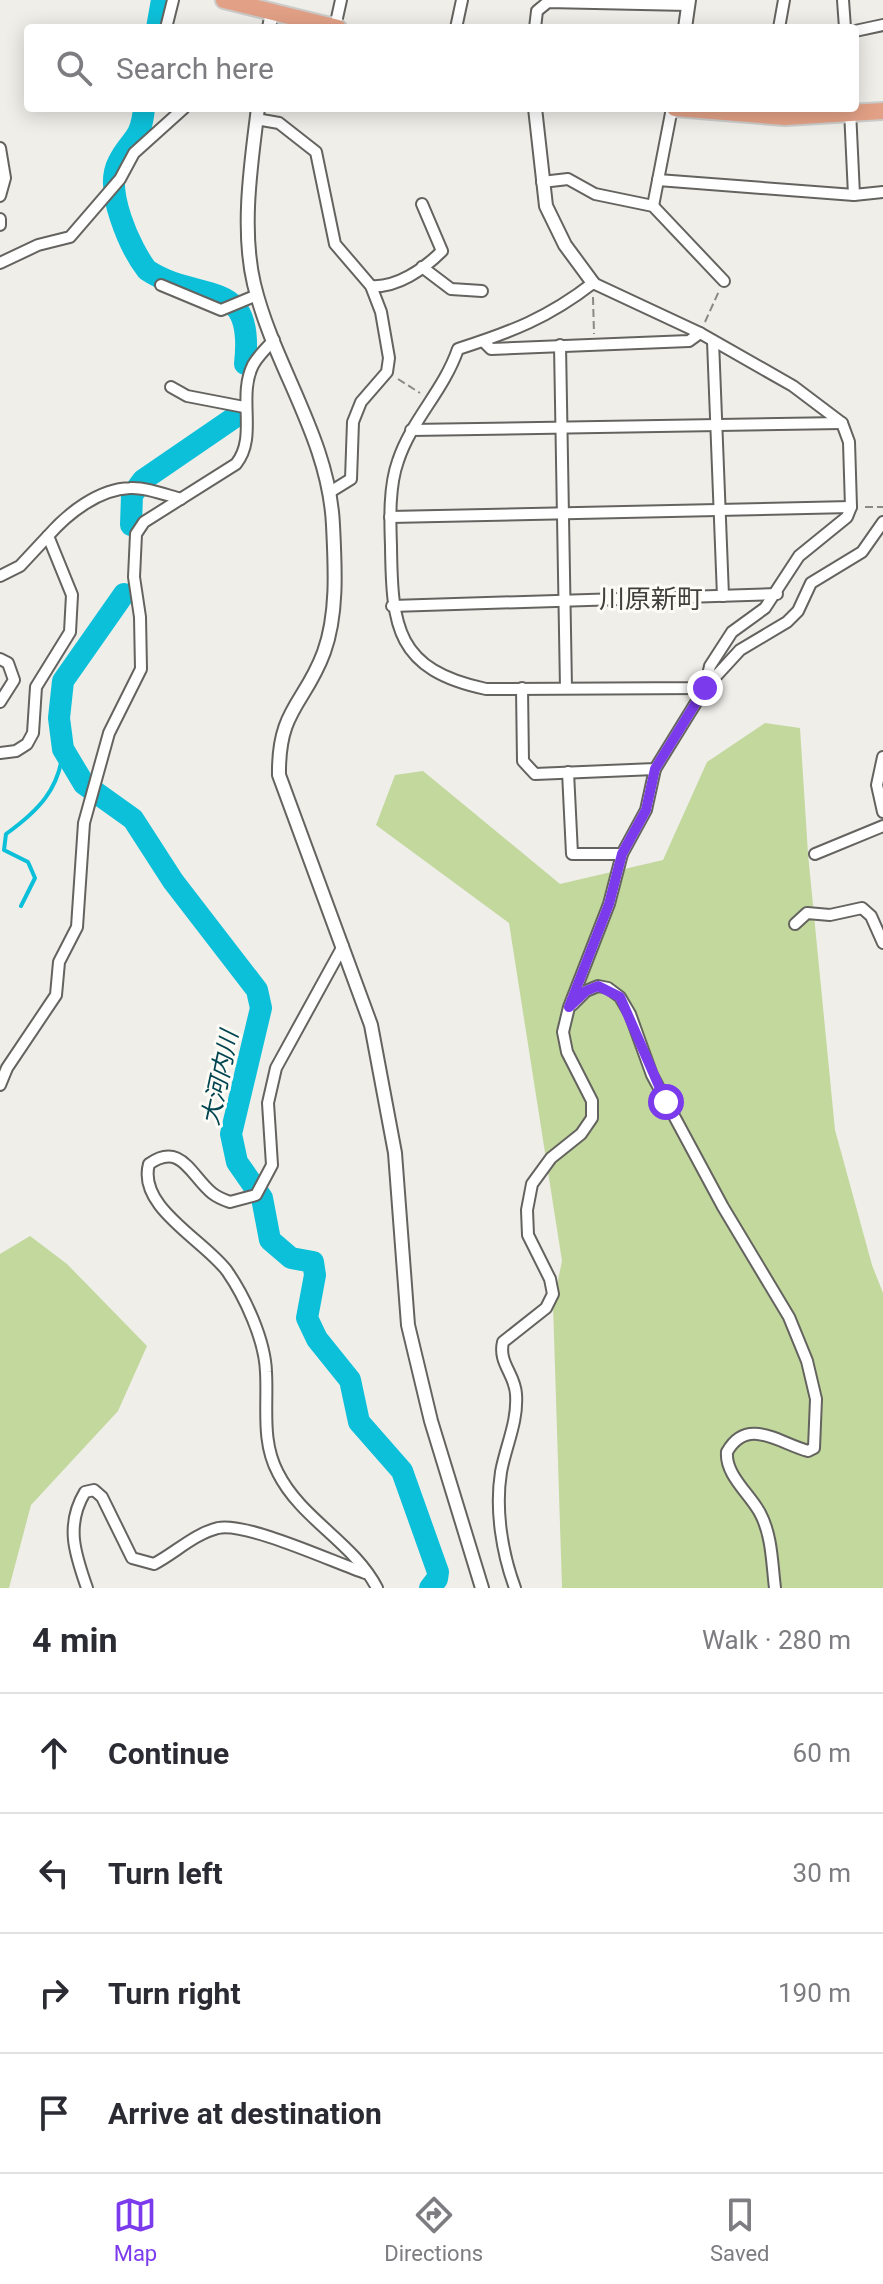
<!DOCTYPE html>
<meta charset="utf-8">
<style>
:root{--surface:#fff;--page:#f2f2f3;--text:#2b2b33;--muted:#7c7c81;--line:#e1e1e2;--accent:#7c3aed}
body{margin:0;font-family:Roboto,"Noto Sans JP",sans-serif;background:var(--page);color:var(--text)}
.stop{position:absolute;width:24px;height:24px;margin:-18px;border:6px solid #7c3aed;border-radius:50%;background:#fff}
.stop.end{background:#7c3aed;border-color:#fff;box-shadow:0 2px 8px #0008}
.list{margin:0;padding:0;list-style:none}
h2{display:flex;justify-content:space-between;align-items:center;height:104px;margin:0;padding:0 32px;font-size:34px}
h2 small{font-size:26px;font-weight:400;color:var(--muted)}
.list li{display:grid;grid-template-columns:52px 1fr auto;gap:24px;align-items:center;box-sizing:border-box;height:120px;padding:0 32px;border-top:2px solid var(--line)}
.list b{display:block;font-size:30px;white-space:nowrap}
.list em{font-size:26px;font-style:normal;color:var(--muted)}
.icon{flex:none;width:44px;height:44px;fill:none;stroke:currentColor;stroke-width:2;stroke-linecap:round;stroke-linejoin:round}
.map{position:relative;flex:none;width:883px;height:1588px;overflow:hidden}
.search{position:absolute;background:var(--surface);box-shadow:0 4px 20px #0003;left:24px;right:24px;top:24px;height:88px;display:flex;align-items:center;gap:20px;box-sizing:border-box;padding:0 28px;border-radius:8px;color:var(--muted);font-size:30px}
.sheet{height:584px;background:var(--surface)}
nav{display:flex;justify-content:space-around;align-items:center;box-sizing:border-box;height:112px;border-top:2px solid var(--line);background:var(--surface);font-size:22px;color:var(--muted)}
nav a{display:grid;justify-items:center;gap:4px}
nav .on{color:var(--accent)}
.map>svg:first-child{display:block}
</style>
<div class="map">
<svg width="883" height="1588" viewBox="0 0 883 1588">
<rect width="100%" height="100%" fill="#efeee9"/>
<g fill="#c2d89d">
<polygon points="765,723 800,728 808,854 835,1130 872,1265 883,1293 883,1588 562,1588 553,1304 562,1261 509,923 376,825 395,775 423,771 560,884 663,860 707,762"/>
<polygon points="30,1236 67,1264 147,1346 118,1411 31,1505 9,1588 0,1588 0,1254"/>
</g>
<g fill="none" stroke-linecap="round" stroke-linejoin="round">
<path stroke="#0dc0da" stroke-width="4" d="M 21,906 L 35,878 L 28,862 L 4,850 L 6,834 C 38,811 60,789 63,749"/>
<g stroke="#0dc0da" stroke-width="22">
<polyline points="157,28 162,0"/>
<path d="M 144,108 C 141,142 130,138 118,163 C 104,190 130,248 147,270 C 200,305 255,274 245,364"/>
<polyline points="131,525 132,495 143,480 235,417"/>
<polyline points="124,594 63,681 59,718 63,749 84,784 133,819 173,881 257,990 261,1008 231,1134 237,1162 262,1198 270,1240 291,1258 313,1262 315,1275 307,1318 317,1339 350,1380 359,1422 402,1471 438,1572 437,1579 430,1588"/>
</g>
<defs>
<g id="minor">
<polyline points="843,0 845,28"/>
<polyline points="335,27 341,0"/>
<polyline points="166,28 173,0"/>
<polyline points="456,28 462,0"/>
<polyline points="535,28 537,11 548,2 688,5"/>
<polyline points="779,28 784,0"/>
<polyline points="855,31 883,25"/>
<polyline points="850,110 854,195 883,192"/>
<polyline points="256,119 279,123 316,152 335,244 371,286 381,312 389,358 387,372 361,402 353,422 351,479 330,492"/>
<polyline points="0,148 5,178 0,196"/>
<polyline points="658,180 854,195"/>
<polyline points="542,182 568,179 595,194 653,206 724,281"/>
<polyline points="653,206 672,108"/>
<polyline points="0,219 0,225"/>
<polyline points="0,263 38,245 70,237 120,179 134,153 184,108"/>
<polyline points="422,267 451,289 482,291"/>
<path d="M 593,283 L 700,333 L 793,386 L 842,423 L 849,442 L 851,507 L 847,517 L 799,556 L 765,608 L 732,632 L 710,666 L 705,688 L 486,689 C 396,670 392,627 391,546 C 390,519 389,486 398,461 C 412,419 443,392 458,349 C 511,332 548,318 593,283 Z"/>
<polyline points="161,285 221,310 257,295"/>
<path d="M 371,286 C 397,288 424,269 442,251 L 422,204"/>
<polyline points="483,341 491,349 689,341 700,333"/>
<polyline points="713,341 723,596"/>
<polyline points="560,345 566,688"/>
<polyline points="171,387 187,396 244,407"/>
<polyline points="411,430 842,423"/>
<polyline points="390,517 851,507"/>
<polyline points="0,576 20,566 48,536"/>
<polyline points="392,606 777,594"/>
<polyline points="0,659 8,663 14,680 0,702"/>
<polyline points="522,688 523,761 535,774 655,769 705,688 740,650 787,622 798,611 811,583 862,552 883,522"/>
<path d="M 0,753 L 16,751 L 27,744 L 33,733 L 36,687 L 70,632 L 72,595 L 48,536 C 68,513 99,489 130,488 C 146,487 166,495 181,499"/>
<polyline points="883,757 877,785 883,812"/>
<polyline points="568,772 572,854 622,854"/>
<polyline points="815,854 883,826"/>
<polyline points="795,924 807,913 830,915 862,908 871,916 883,943"/>
<path d="M 343,946 L 276,1068 L 268,1103 L 272,1165 L 256,1195 L 230,1202 C 224,1200 217,1197 212,1193 C 191,1176 181,1141 149,1164 C 137,1207 204,1240 227,1271 C 245,1297 265,1340 266,1372 C 268,1407 261,1441 278,1473 C 301,1519 354,1543 377,1588"/>
<path d="M 572,1005 L 586,991 L 598,986 L 608,988 L 620,997 L 630,1014 L 652,1075 L 723,1207 L 789,1317 L 807,1361 L 816,1399 L 814,1448 L 808,1451 C 779,1443 747,1416 727,1452 C 725,1475 750,1494 760,1513 C 772,1535 772,1564 775,1588"/>
<path d="M 0,1085 L 7,1068 L 56,995 L 59,962 L 77,927 L 84,823 L 109,733 L 141,669 L 140,617 L 134,577 L 136,534 L 144,522 L 236,464 C 258,437 237,397 253,365 C 258,356 267,347 274,340"/>
<path d="M 87,1588 C 75,1554 65,1525 85,1492 L 94,1490 L 102,1497 L 132,1558 L 154,1564 C 175,1553 194,1534 218,1528 C 247,1522 333,1562 365,1573"/>
<path d="M 515,1588 C 502,1553 495,1510 501,1472 C 506,1445 518,1422 516,1394 C 515,1374 498,1363 503,1342 L 546,1308 L 553,1294 L 550,1279 L 528,1235 L 527,1210 L 532,1184 L 551,1158 L 581,1134 L 592,1118 L 592,1101 L 567,1052 L 563,1032 L 569,1007 L 609,904 L 622,854 L 646,810 L 655,769"/>
</g>
<g id="tertiary">
<polyline points="269,28 272,12"/>
<polyline points="685,28 689,0"/>
<path d="M 258,108 C 251,164 241,229 254,284 C 274,367 329,438 333,525 C 335,566 338,613 324,652 C 305,704 278,709 279,775 L 371,1025 L 395,1153 L 408,1325 L 431,1421 L 482,1588"/>
<polyline points="535,108 546,206 565,245 593,283"/>
</g>
<g id="primary">
<polyline points="224,0 338,28"/>
<polyline points="675,108 785,117 883,111"/>
</g>
</defs>
<use href="#minor" stroke="#64635f" stroke-width="14"/>
<use href="#tertiary" stroke="#64635f" stroke-width="16"/>
<use href="#primary" stroke="#cbcbca" stroke-width="20"/>
<g stroke="#8a8986" stroke-width="2" stroke-dasharray="8 4" stroke-linecap="butt">
<polyline points="593,297 594,334"/>
<polyline points="705,322 719,291"/>
<polyline points="398,379 420,393"/>
<polyline points="865,507 883,507"/>
</g>
<use href="#minor" stroke="#fff" stroke-width="10"/>
<use href="#tertiary" stroke="#fff" stroke-width="12"/>
<use href="#primary" stroke="#e2a186" stroke-width="16"/>
</g>
<g fill="none" stroke-linecap="round" stroke-linejoin="round">
<polyline stroke="#7c3aed" stroke-width="10" points="666,1102 620,997 598,986 586,991 569,1007 609,904 622,854 646,810 655,769 705,688"/>
</g>
<g text-anchor="middle" dominant-baseline="central" stroke-width="6" stroke-linejoin="round" paint-order="stroke">
<g font-size="24" font-style="italic" fill="#004550" stroke="#fdfbf6">
<text transform="translate(220 1078) rotate(-78)">大河内川</text>
</g>
<g font-size="26" fill="#403f3b" stroke="#fdfbf6">
<text x="651" y="599">川原新町</text>
</g>
</g>
</svg>
<div class="stop" style="left:666px;top:1102px"></div>
<div class="stop end" style="left:705px;top:688px"></div>
<div class="search"><svg class="icon" aria-label="search" viewBox="0 0 24 24"><circle cx="10" cy="10" r="6"/><path d="M15 15l6 6"/></svg>Search here</div>
</div>
<section class="sheet">
<h2>4 min<small>Walk · 280 m</small></h2>
<ul class="list">
<li><svg class="icon" aria-label="ahead" viewBox="0 0 24 24"><path d="M12 20V5M6 11l6-6 6 6"/></svg><div><b>Continue</b></div><em>60 m</em></li>
<li><svg class="icon" aria-label="left" viewBox="0 0 24 24"><path d="M17 20v-9H6M10 6l-5 5 5 5"/></svg><div><b>Turn left</b></div><em>30 m</em></li>
<li><svg class="icon" aria-label="right" viewBox="0 0 24 24"><path d="M7 20v-9h11M14 6l5 5-5 5"/></svg><div><b>Turn right</b></div><em>190 m</em></li>
<li><svg class="icon" aria-label="arrive" viewBox="0 0 24 24"><path d="M6 21V4h12l-3 4 3 4H6"/></svg><div><b>Arrive at destination</b></div></li>
</ul>
</section>
<nav>
<a class="on"><svg class="icon" aria-label="map" viewBox="0 0 24 24"><path d="M3 6l6-2 6 2 6-2v14l-6 2-6-2-6 2zM9 4v14M15 6v14"/></svg>Map</a>
<a><svg class="icon" aria-label="directions" viewBox="0 0 24 24"><path d="M12 3l9 9-9 9-9-9zM9 14v-3h6M13 9l2 2-2 2"/></svg>Directions</a>
<a><svg class="icon" aria-label="saved" viewBox="0 0 24 24"><path d="M7 4h10v16l-5-4-5 4z"/></svg>Saved</a>
</nav>
